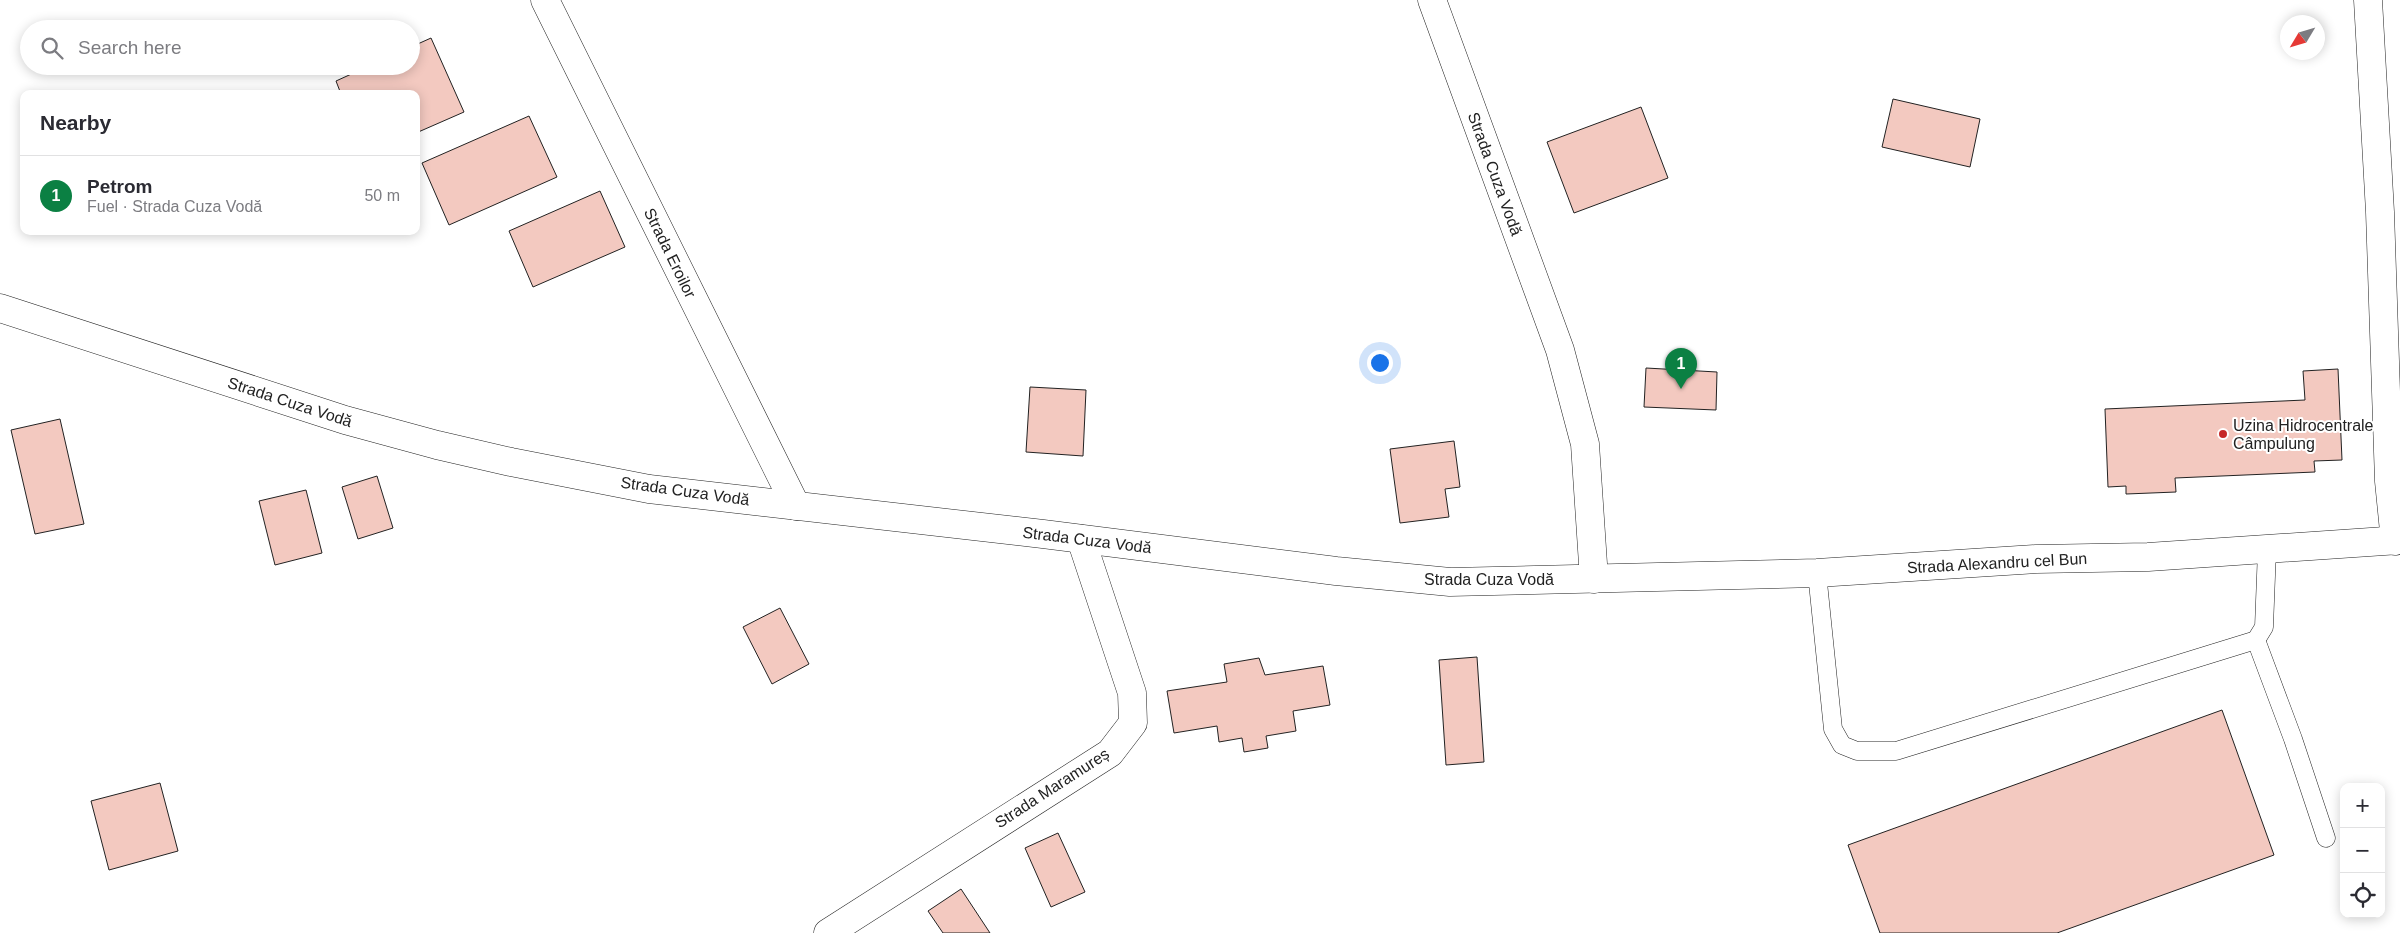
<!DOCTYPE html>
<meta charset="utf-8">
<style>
:root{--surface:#fff;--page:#f2f2f3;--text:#2b2b33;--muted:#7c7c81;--line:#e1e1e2;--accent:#0b8043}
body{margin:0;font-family:Helvetica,sans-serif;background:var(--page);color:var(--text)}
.controls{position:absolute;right:15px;bottom:15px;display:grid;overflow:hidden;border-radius:10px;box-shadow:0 2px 12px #0003}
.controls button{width:45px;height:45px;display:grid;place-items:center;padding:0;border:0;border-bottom:1px solid var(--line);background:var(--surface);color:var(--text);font:25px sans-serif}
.compass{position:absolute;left:2280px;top:15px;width:45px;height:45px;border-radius:50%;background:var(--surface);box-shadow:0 2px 12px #0003;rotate:232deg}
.you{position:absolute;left:1379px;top:362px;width:18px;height:18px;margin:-12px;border:4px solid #fff;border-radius:50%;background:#1a73e8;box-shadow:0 0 0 8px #1a73e833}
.badge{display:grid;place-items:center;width:32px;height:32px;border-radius:50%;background:var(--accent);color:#fff;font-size:16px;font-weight:700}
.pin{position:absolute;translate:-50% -41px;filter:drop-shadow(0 1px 2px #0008)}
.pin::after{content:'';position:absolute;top:26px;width:18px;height:15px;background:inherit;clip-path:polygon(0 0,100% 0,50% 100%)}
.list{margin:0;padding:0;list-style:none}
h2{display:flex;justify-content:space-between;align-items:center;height:65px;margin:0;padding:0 20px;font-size:21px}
h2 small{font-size:16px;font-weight:400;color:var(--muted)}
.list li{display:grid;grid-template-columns:32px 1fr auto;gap:15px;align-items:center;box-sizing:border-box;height:80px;padding:0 20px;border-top:1px solid var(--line)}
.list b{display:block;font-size:19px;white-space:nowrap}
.list p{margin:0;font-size:16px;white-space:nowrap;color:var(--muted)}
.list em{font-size:16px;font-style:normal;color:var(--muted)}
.icon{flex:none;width:28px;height:28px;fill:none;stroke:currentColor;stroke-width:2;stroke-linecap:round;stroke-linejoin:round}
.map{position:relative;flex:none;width:2400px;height:933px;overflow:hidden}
.search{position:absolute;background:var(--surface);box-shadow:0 2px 12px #0003;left:20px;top:20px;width:400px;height:55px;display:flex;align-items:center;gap:12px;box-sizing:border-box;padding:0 18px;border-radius:28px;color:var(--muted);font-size:19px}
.panel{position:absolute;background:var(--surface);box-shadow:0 2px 12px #0003;left:20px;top:90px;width:400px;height:145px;border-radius:10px}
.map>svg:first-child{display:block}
</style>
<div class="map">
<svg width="2400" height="933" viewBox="0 0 2400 933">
<rect width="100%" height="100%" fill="#fff"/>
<g fill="#f3c9c0" stroke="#222">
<polygon points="431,38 464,112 416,133 416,94 341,94 336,81 369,66 411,66 411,47"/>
<polygon points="1893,99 1980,119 1970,167 1882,147"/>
<polygon points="1641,107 1668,178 1574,213 1547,142"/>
<polygon points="529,116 557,177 449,225 422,163"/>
<polygon points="600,191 625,247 533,287 509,231"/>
<polygon points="1646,368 1717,372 1716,410 1644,407"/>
<polygon points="2338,369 2342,460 2314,461 2315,472 2175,478 2176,492 2126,494 2126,486 2108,487 2105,409 2305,400 2303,371"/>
<polygon points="1030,387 1086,390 1083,456 1026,452"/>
<polygon points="60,419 84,524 35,534 11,430"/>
<polygon points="1454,441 1460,487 1445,489 1449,517 1400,523 1390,449"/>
<polygon points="377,476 393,528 358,539 342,487"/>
<polygon points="306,490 322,553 275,565 259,501"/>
<polygon points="780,608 809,664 772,684 743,627"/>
<polygon points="1477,657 1484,762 1446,765 1439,660"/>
<polygon points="1259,658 1265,675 1323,666 1330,705 1293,711 1296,731 1266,736 1268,748 1244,752 1242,738 1219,742 1217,726 1174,733 1167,691 1227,682 1224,664"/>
<polygon points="2222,710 2274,855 2057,933 1880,933 1848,845"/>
<polygon points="160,783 178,851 109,870 91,801"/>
<polygon points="1058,833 1085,892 1051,907 1025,848"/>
<polygon points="961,889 990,933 943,933 928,911"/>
</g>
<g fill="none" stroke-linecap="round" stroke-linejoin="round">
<defs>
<g id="lane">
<polyline points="1817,573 1833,729 1842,745 1857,751 1896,751 2256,640 2264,627 2267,550"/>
<polyline points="2256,640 2293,739 2326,838"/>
</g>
<g id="street">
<polyline points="545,0 796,506"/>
<polyline points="1432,0 1560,350 1585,444 1594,579"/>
<polyline points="2368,0 2380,212 2389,481 2395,541"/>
<polyline points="828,933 1110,753 1133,723 1132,693 1081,539"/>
</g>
<polyline id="highway" points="0,308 345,420 437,445 511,462 649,489 1043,534 1336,571 1450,582 1817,573 2036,559 2148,557 2400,540"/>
</defs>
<use href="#lane" stroke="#222" stroke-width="19"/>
<use href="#street" stroke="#222" stroke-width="29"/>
<use href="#highway" stroke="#222" stroke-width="29"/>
<use href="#lane" stroke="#fff" stroke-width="18"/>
<use href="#street" stroke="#fff" stroke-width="28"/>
<use href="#highway" stroke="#fff" stroke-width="28"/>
</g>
<circle fill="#c62828" stroke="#fff" stroke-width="2" cx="2223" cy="434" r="5"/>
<g text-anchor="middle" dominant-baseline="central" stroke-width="4" stroke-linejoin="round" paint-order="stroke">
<g font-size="16" fill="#222" stroke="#fff">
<text transform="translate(1495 174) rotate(70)">Strada Cuza Vodă</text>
<text transform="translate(670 253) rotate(64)">Strada Eroilor</text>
<text transform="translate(290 402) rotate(18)">Strada Cuza Vodă</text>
<text transform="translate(685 491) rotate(8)">Strada Cuza Vodă</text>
<text transform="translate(1087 540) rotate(7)">Strada Cuza Vodă</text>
<text transform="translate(1997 563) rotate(-3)">Strada Alexandru cel Bun</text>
<text x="1489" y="579">Strada Cuza Vodă</text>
<text transform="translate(1052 788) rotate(-33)">Strada Maramureș</text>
</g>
<g font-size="16" fill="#222" stroke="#fff" text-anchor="start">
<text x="2233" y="425">Uzina Hidrocentrale<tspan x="2233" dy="18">Câmpulung</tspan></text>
</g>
</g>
</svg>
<div class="controls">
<button>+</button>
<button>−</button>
<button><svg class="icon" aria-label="locate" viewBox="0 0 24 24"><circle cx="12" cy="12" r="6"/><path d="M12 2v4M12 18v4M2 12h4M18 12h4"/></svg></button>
</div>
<svg class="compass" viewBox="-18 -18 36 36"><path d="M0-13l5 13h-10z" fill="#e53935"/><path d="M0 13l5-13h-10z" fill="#7c7c81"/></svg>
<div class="you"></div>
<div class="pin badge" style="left:1681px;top:389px">1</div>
<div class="search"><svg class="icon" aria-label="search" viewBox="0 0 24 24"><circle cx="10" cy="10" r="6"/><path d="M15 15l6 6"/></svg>Search here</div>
<section class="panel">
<h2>Nearby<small></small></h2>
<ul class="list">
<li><span class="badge">1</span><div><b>Petrom</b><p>Fuel · Strada Cuza Vodă</p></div><em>50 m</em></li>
</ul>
</section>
</div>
